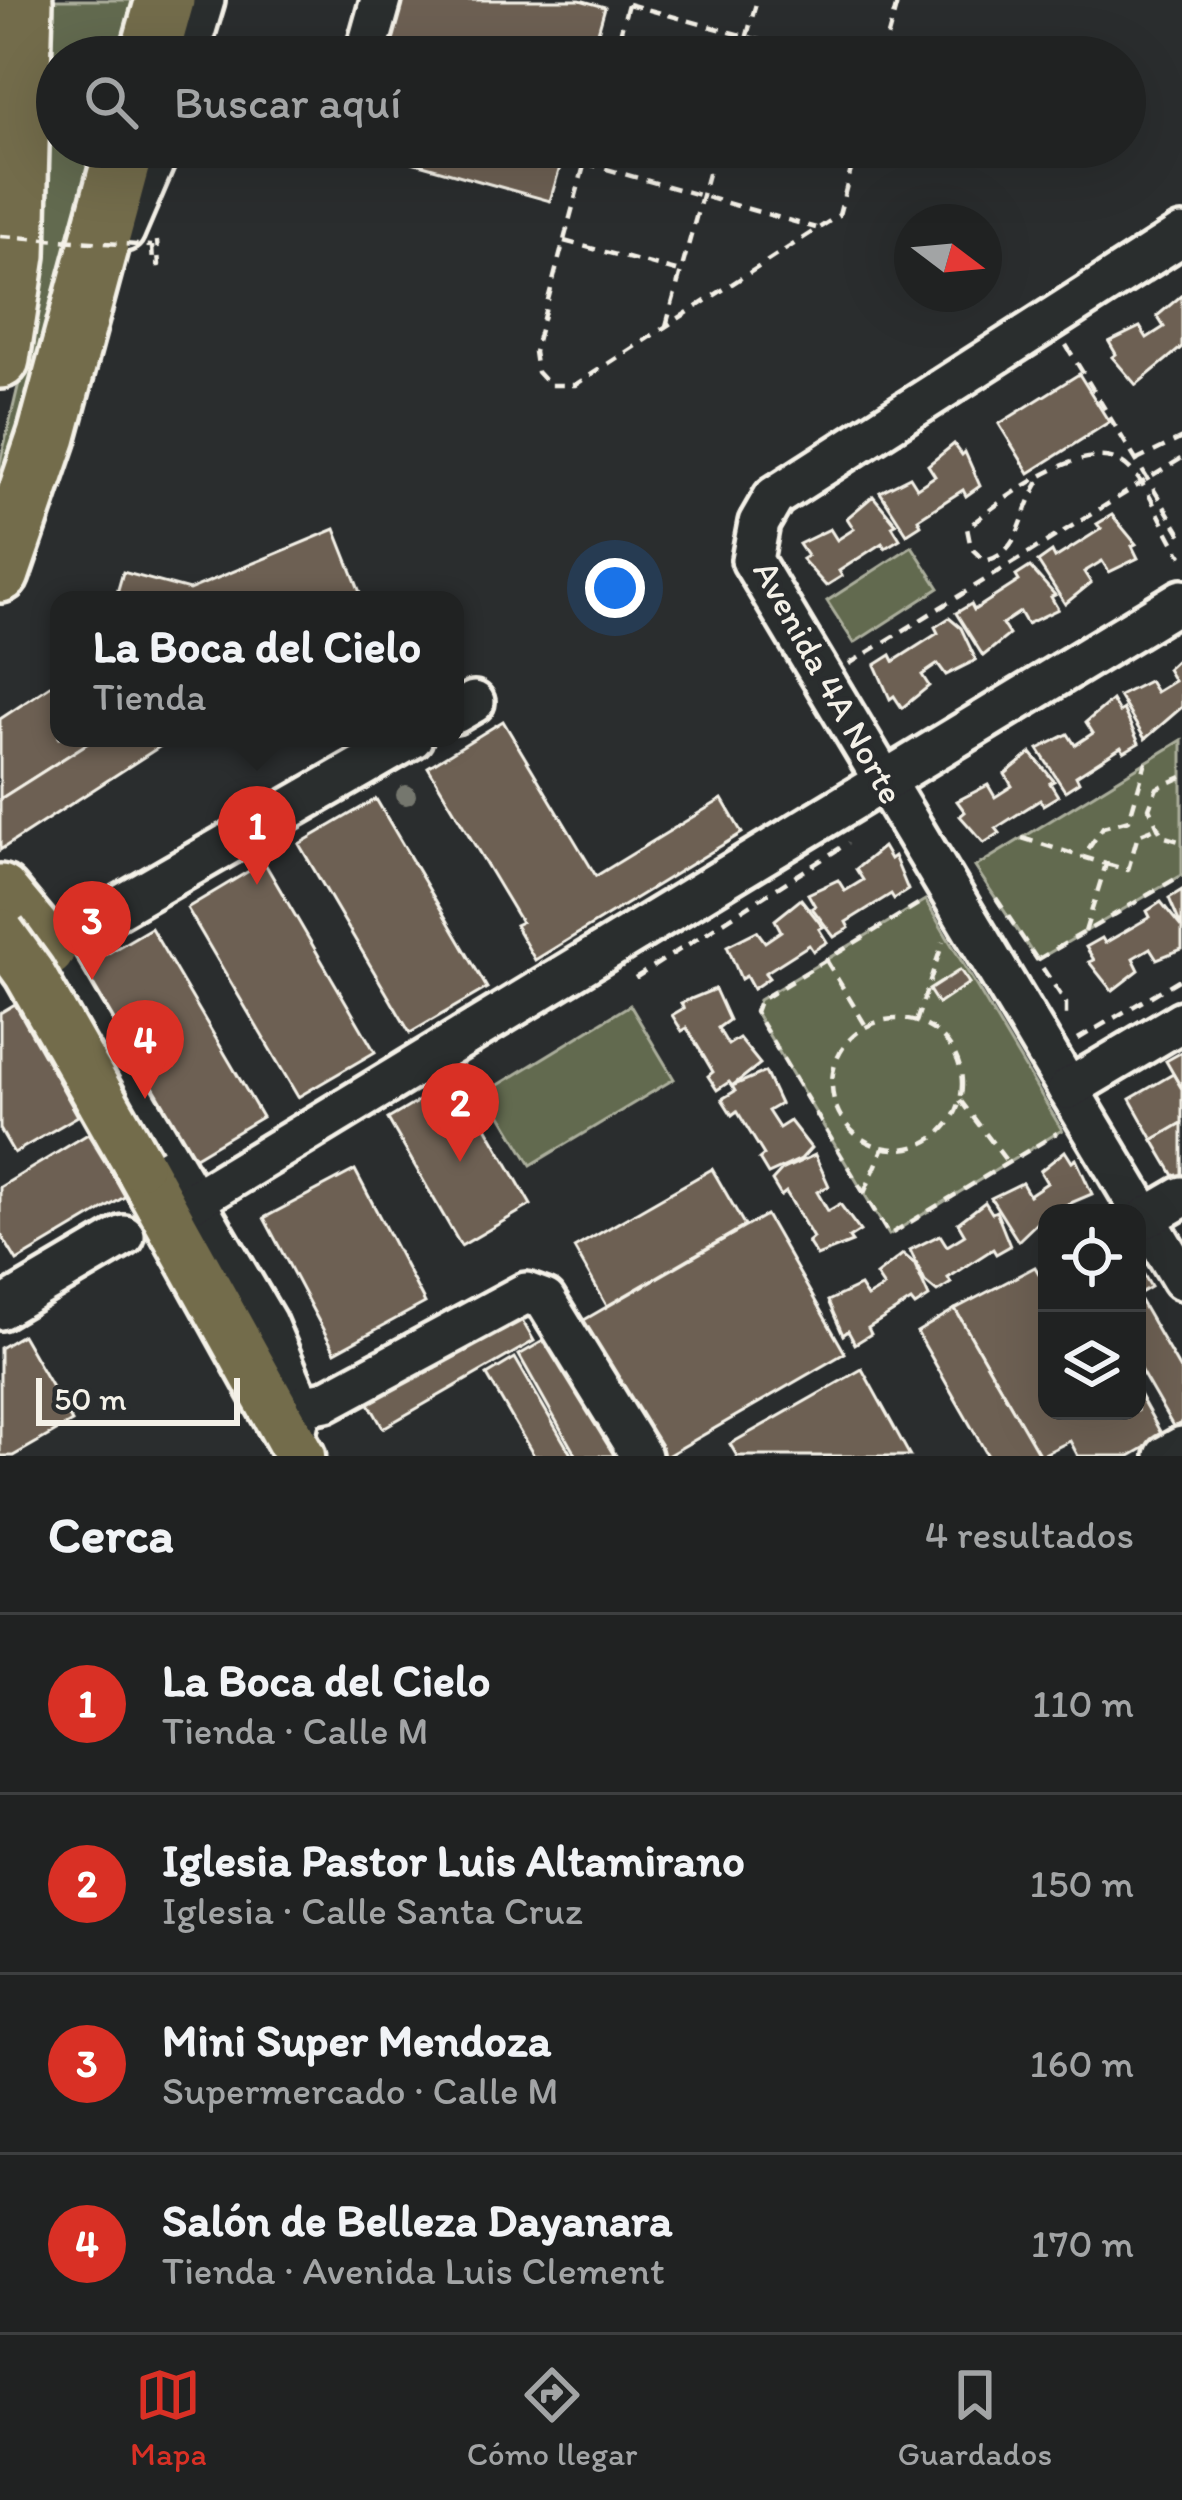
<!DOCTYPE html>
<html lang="es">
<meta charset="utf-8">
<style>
:root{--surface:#202222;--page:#2d2f2f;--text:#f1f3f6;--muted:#a2a4a5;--line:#3d3f40;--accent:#d93025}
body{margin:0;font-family:Itim,sans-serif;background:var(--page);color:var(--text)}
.controls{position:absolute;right:36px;bottom:36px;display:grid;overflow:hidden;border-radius:24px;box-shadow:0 12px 48px #0002}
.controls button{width:108px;height:108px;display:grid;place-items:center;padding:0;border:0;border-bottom:3px solid var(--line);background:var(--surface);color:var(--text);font:60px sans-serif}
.compass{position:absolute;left:894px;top:204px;width:108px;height:108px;border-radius:50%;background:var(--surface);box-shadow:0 12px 48px #0002;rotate:106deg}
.scale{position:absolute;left:36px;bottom:30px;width:204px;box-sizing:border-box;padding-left:12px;border:6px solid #f4f1e8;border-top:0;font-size:33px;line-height:42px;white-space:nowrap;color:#f4f1e8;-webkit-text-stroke:9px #2a2d2e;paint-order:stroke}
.you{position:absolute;left:615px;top:588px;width:42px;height:42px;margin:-30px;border:9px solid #fff;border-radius:50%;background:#1a73e8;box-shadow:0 0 0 18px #1a73e833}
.badge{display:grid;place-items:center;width:78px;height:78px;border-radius:50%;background:var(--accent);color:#fff;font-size:39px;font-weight:700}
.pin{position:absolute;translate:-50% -99px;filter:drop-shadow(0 3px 6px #0008)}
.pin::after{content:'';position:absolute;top:63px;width:42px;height:36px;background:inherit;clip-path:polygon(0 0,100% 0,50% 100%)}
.popup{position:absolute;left:50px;top:591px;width:414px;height:156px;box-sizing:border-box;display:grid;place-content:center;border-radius:24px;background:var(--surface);filter:drop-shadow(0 3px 9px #0005);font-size:39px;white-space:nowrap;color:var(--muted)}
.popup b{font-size:45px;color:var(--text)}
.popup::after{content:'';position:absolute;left:50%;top:100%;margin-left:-24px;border:24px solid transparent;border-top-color:var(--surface)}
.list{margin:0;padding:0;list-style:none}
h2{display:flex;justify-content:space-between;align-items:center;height:156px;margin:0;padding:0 48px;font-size:51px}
h2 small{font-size:39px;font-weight:400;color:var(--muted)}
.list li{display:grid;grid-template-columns:78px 1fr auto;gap:36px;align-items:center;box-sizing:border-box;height:180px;padding:0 48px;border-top:3px solid var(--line)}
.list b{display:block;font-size:45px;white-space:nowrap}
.list p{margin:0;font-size:39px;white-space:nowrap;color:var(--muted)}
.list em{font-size:39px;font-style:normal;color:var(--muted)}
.icon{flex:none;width:66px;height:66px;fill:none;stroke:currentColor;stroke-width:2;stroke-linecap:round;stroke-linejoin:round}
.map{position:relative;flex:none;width:1182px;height:1456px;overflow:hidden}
.search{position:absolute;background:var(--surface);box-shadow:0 12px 48px #0002;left:36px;right:36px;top:36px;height:132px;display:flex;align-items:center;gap:30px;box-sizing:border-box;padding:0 42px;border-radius:66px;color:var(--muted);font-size:45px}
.sheet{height:876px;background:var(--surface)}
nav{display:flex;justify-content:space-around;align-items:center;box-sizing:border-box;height:168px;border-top:3px solid var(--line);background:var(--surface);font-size:33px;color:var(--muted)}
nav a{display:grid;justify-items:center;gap:6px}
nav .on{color:var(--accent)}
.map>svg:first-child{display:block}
</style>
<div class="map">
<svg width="1182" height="1456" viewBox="0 0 1182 1456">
<rect width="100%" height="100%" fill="#2a2d2e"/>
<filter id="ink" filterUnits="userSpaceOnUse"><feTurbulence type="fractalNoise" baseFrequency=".00833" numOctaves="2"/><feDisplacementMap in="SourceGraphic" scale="24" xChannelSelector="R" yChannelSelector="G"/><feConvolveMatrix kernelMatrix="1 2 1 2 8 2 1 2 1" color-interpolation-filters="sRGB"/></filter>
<g filter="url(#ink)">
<g fill="#626a4f" stroke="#abae9c" stroke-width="3">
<polygon points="43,0 134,0 120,57 57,57 57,147 98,147 0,500 0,463 31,332"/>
<polygon points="912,546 939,588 854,643 827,601"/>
<polygon points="1182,740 1182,875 1037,960 975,867"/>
<polygon points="925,900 1062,1130 889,1235 755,1012 759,1000"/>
<polygon points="630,1005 674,1079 531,1165 487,1092"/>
</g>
<g fill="#6d6153" stroke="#f4f1e8" stroke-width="3">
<polygon points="399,0 580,0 605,7 591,57 504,57 468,47 465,57 383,57"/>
<polygon points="359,147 566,147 550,201"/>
<polygon points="1182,295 1182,347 1136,385 1112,357 1116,354 1109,342 1140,327 1147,338 1164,327 1157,316"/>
<polygon points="1079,374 1109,422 1029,473 999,424"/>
<polygon points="954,444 962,455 965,452 980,486 966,496 963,490 918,519 921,525 907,534 880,492 910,477 917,488 935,476 928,465"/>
<polygon points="873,496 896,524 892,526 900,539 885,548 882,543 839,571 842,576 826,586 802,559 807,556 799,544 830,529 837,540 854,529 847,518"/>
<polygon points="1112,515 1136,544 1132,546 1138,558 1109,572 1102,561 1084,572 1091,583 1065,604 1038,562 1052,552 1055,558 1101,529 1097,524"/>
<polygon points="335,529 363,600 115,600 123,572 189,590"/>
<polygon points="1030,567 1055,595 1051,597 1058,609 1027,624 1020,612 1002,624 1009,635 983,656 956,613 971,604 974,610 1019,581 1016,576"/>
<polygon points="949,618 961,628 976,660 946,675 938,664 922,675 929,686 902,708 894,696 890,699 875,665 891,655 894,661 938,633 935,627"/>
<polygon points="1182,655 1182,707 1145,739 1119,696 1149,681 1156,692 1174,681 1167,669"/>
<polygon points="59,680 59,738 96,738 0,799 0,719"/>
<polygon points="1112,700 1119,712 1123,709 1139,743 1124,752 1121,747 1076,776 1079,782 1065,791 1038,749 1068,734 1075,745 1093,733 1086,722"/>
<polygon points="503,721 596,876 722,799 742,833 535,960 515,925 521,922 428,767"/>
<polygon points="96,738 173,738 0,850 0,799"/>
<polygon points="1031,753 1054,781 1050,783 1058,796 1043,805 1040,800 996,828 1000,833 984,843 960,816 965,812 957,801 988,785 995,797 1012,786 1005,774"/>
<polygon points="376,799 487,988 410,1033 299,844"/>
<polygon points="883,847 890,859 894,856 908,890 894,899 891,894 846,922 849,928 834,937 812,908 815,906 808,894 838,880 845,891 863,880 856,869"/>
<polygon points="264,862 375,1052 298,1097 187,908"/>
<polygon points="1182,890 1182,928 1169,898"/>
<polygon points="801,899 823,927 819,929 827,942 813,951 809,945 765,973 769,978 753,989 746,976 741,979 727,946 757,931 765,942 781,931 775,920"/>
<polygon points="1161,902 1182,928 1182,949 1157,959 1150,948 1133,958 1139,970 1112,991 1089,962 1094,960 1086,947 1102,938 1105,943 1150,917 1147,911"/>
<polygon points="151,928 262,1117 185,1163 74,973"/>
<polygon points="960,970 969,983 938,1004 929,990"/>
<polygon points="715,989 729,1020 718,1028 728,1045 739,1038 760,1064 732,1086 729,1082 717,1090 708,1076 713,1072 687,1028 682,1031 672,1015 684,1008 681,1003"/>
<polygon points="15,1004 78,1116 14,1153 0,1129 0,1013"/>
<polygon points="1182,1052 1182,1089 1166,1061"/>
<polygon points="765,1072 780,1104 768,1111 779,1128 790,1121 811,1148 801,1159 768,1174 759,1159 764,1155 737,1111 732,1115 722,1099 735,1091 732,1086"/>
<polygon points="1173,1074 1182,1089 1182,1123 1153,1140 1130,1099"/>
<polygon points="458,1078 531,1205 461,1246 388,1119"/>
<polygon points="1182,1123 1182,1175 1176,1179 1153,1140"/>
<polygon points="88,1134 126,1196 17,1261 0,1233 0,1187"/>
<polygon points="1065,1151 1072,1162 1076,1159 1092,1194 1047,1213 1018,1241 991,1198 1022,1183 1029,1195 1047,1183 1040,1171"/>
<polygon points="815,1155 829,1186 817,1192 828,1211 840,1204 860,1231 849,1238 852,1242 817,1256 808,1242 813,1238 786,1192 781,1196 772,1181 782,1170"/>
<polygon points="712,1169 745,1226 607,1306 574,1248"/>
<polygon points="355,1170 425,1303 335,1352 264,1218"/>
<polygon points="985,1202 992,1213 996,1211 1010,1246 996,1254 993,1249 948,1278 951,1283 937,1292 925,1282 910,1250 940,1235 947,1246 965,1235 958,1223"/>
<polygon points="766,1215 845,1353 667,1456 652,1456 577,1324"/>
<polygon points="903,1254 914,1263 929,1297 915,1306 911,1301 868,1328 871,1334 855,1344 848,1331 843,1335 828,1301 860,1286 867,1297 884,1287 876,1275"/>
<polygon points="1137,1263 1151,1287 1137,1295 1182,1373 1182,1423 1174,1428 1137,1364"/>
<polygon points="1035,1267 1047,1287 1047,1411 1137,1411 1139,1394 1163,1437 1130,1456 1078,1456 1070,1441 1040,1456 955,1309"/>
<polygon points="955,1309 1040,1456 988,1456 917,1332"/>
<polygon points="518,1313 534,1341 383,1428 367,1400"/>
<polygon points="22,1335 72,1422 13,1456 0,1456 0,1348"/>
<polygon points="550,1337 617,1456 576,1456 519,1355"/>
<polygon points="515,1358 572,1456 534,1456 487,1375"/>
<polygon points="862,1369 910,1456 737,1456 730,1444"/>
</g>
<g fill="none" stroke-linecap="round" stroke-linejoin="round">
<defs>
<g id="minor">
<polyline points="187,57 204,0"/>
<polyline points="365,57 381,0"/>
<polyline points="124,231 160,147"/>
<polyline points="1182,235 774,497 759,523 752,560 1182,1279"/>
<polyline points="455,713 474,702"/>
<polyline points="25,941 46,949 412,738"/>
<polyline points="46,949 266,1323 301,1406 293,1444"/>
<polyline points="1068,1089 1182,1021"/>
<polyline points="195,1200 1182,600"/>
<polyline points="1146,1218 1182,1197"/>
<polyline points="0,1309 124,1236"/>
<polyline points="301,1406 326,1401 526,1293 545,1300 641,1456"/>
<polyline points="1166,1456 1182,1447"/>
</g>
<polyline id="major" points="138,1164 300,1456"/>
<g id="highway">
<polyline points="149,57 165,0"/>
<polyline points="0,359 16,255 23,0"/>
<polyline points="0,573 47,436 125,147"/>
<polyline points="0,894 46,949"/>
</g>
</defs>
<use href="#minor" stroke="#f4f1e8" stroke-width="48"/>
<use href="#major" stroke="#f4f1e8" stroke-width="57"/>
<use href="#highway" stroke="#f4f1e8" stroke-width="66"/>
<g stroke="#f4f1e8" stroke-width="4.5" stroke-dasharray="12 9" stroke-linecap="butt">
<polyline points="628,4 821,57"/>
<polyline points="614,57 629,0"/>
<polyline points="741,57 757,0"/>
<polyline points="882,57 898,0"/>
<polyline points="589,147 534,352 537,372 549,385 575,385 839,215 857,147"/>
<polyline points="703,147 726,153 745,147"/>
<polyline points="835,147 856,153"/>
<polyline points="585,163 816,228"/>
<polyline points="564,241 680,272"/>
<polyline points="152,246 153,265 159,265 157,241"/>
<polyline points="666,326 714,152"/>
<polyline points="1066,345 1182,536"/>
<polyline points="1135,461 1182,438"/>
<path d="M 1039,482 C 1019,515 1021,553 985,561 L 971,548 L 967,528 C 999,502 1090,429 1129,468 C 1152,490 1163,530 1182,556"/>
<polyline points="849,664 1182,458"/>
<polyline points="1182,777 1157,788 1149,808 1162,836 1182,842"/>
<polyline points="1022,838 1083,857"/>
<polyline points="1106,864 1128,870 1138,835 1155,828"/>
<polyline points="996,898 1066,1003 1066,1021"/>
<polyline points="918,904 759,1001 755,1012 889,1235 1057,1133"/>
<polyline points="1085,932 1106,864 1083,857 1103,827 1129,820 1146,762"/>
<polyline points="826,960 866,1026"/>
<polyline points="1037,960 1182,875"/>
<polyline points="635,978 848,843"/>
<circle cx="897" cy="1084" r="65"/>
<polyline points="916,1022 943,942"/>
<polyline points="1078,1039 1182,978"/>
<polyline points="960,1100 1008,1163"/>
<polyline points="864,1193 883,1149"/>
</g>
<use href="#minor" stroke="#2a2d2e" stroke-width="39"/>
<use href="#major" stroke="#736c4b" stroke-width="48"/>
<use href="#highway" stroke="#736c4b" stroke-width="57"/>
<defs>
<polyline id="major-bridge" points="0,933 29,973 138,1164"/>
</defs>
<use href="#major-bridge" stroke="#f4f1e8" stroke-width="57" stroke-linecap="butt"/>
<polyline stroke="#f4f1e8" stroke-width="4.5" stroke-dasharray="12 9" stroke-linecap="butt" points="0,236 152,246"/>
<use href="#major-bridge" stroke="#736c4b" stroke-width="48"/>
</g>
<g fill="#75776e">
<circle cx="406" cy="795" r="10"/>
<circle cx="239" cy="809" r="10"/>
<circle cx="75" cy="906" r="10"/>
</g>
</g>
<g text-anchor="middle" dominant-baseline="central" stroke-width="9" stroke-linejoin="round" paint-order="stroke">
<g font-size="36" fill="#f4f1e8" stroke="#2a2d2e">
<text transform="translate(829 682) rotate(61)">Avenida 4A Norte</text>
</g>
</g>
</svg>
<div class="controls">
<button><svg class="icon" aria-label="locate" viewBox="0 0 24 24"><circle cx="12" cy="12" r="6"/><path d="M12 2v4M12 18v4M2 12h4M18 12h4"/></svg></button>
<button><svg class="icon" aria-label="layers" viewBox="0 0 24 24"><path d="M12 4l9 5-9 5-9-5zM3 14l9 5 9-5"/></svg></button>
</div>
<svg class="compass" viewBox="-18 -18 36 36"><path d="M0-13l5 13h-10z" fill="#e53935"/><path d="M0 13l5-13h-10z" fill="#a2a4a5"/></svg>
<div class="scale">50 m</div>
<div class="you"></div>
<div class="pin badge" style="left:257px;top:885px">1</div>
<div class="popup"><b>La Boca del Cielo</b>Tienda</div>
<div class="pin badge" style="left:460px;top:1162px">2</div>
<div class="pin badge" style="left:92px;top:980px">3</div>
<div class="pin badge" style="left:145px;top:1099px">4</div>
<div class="search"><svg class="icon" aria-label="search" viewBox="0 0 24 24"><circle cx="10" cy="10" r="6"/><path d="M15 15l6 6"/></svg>Buscar aquí</div>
</div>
<section class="sheet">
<h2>Cerca<small>4 resultados</small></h2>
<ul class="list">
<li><span class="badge">1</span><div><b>La Boca del Cielo</b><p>Tienda · Calle M</p></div><em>110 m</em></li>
<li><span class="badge">2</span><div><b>Iglesia Pastor Luis Altamirano</b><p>Iglesia · Calle Santa Cruz</p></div><em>150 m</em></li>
<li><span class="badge">3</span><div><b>Mini Super Mendoza</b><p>Supermercado · Calle M</p></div><em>160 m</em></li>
<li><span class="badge">4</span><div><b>Salón de Belleza Dayanara</b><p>Tienda · Avenida Luis Clement</p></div><em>170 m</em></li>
</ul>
</section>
<nav>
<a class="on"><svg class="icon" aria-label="map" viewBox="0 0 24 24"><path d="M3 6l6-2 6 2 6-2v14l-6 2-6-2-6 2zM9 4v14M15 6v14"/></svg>Mapa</a>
<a><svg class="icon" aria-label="directions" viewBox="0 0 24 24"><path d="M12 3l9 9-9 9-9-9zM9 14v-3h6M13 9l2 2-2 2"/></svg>Cómo llegar</a>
<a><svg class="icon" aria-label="saved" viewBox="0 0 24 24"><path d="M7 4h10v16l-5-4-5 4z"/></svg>Guardados</a>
</nav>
